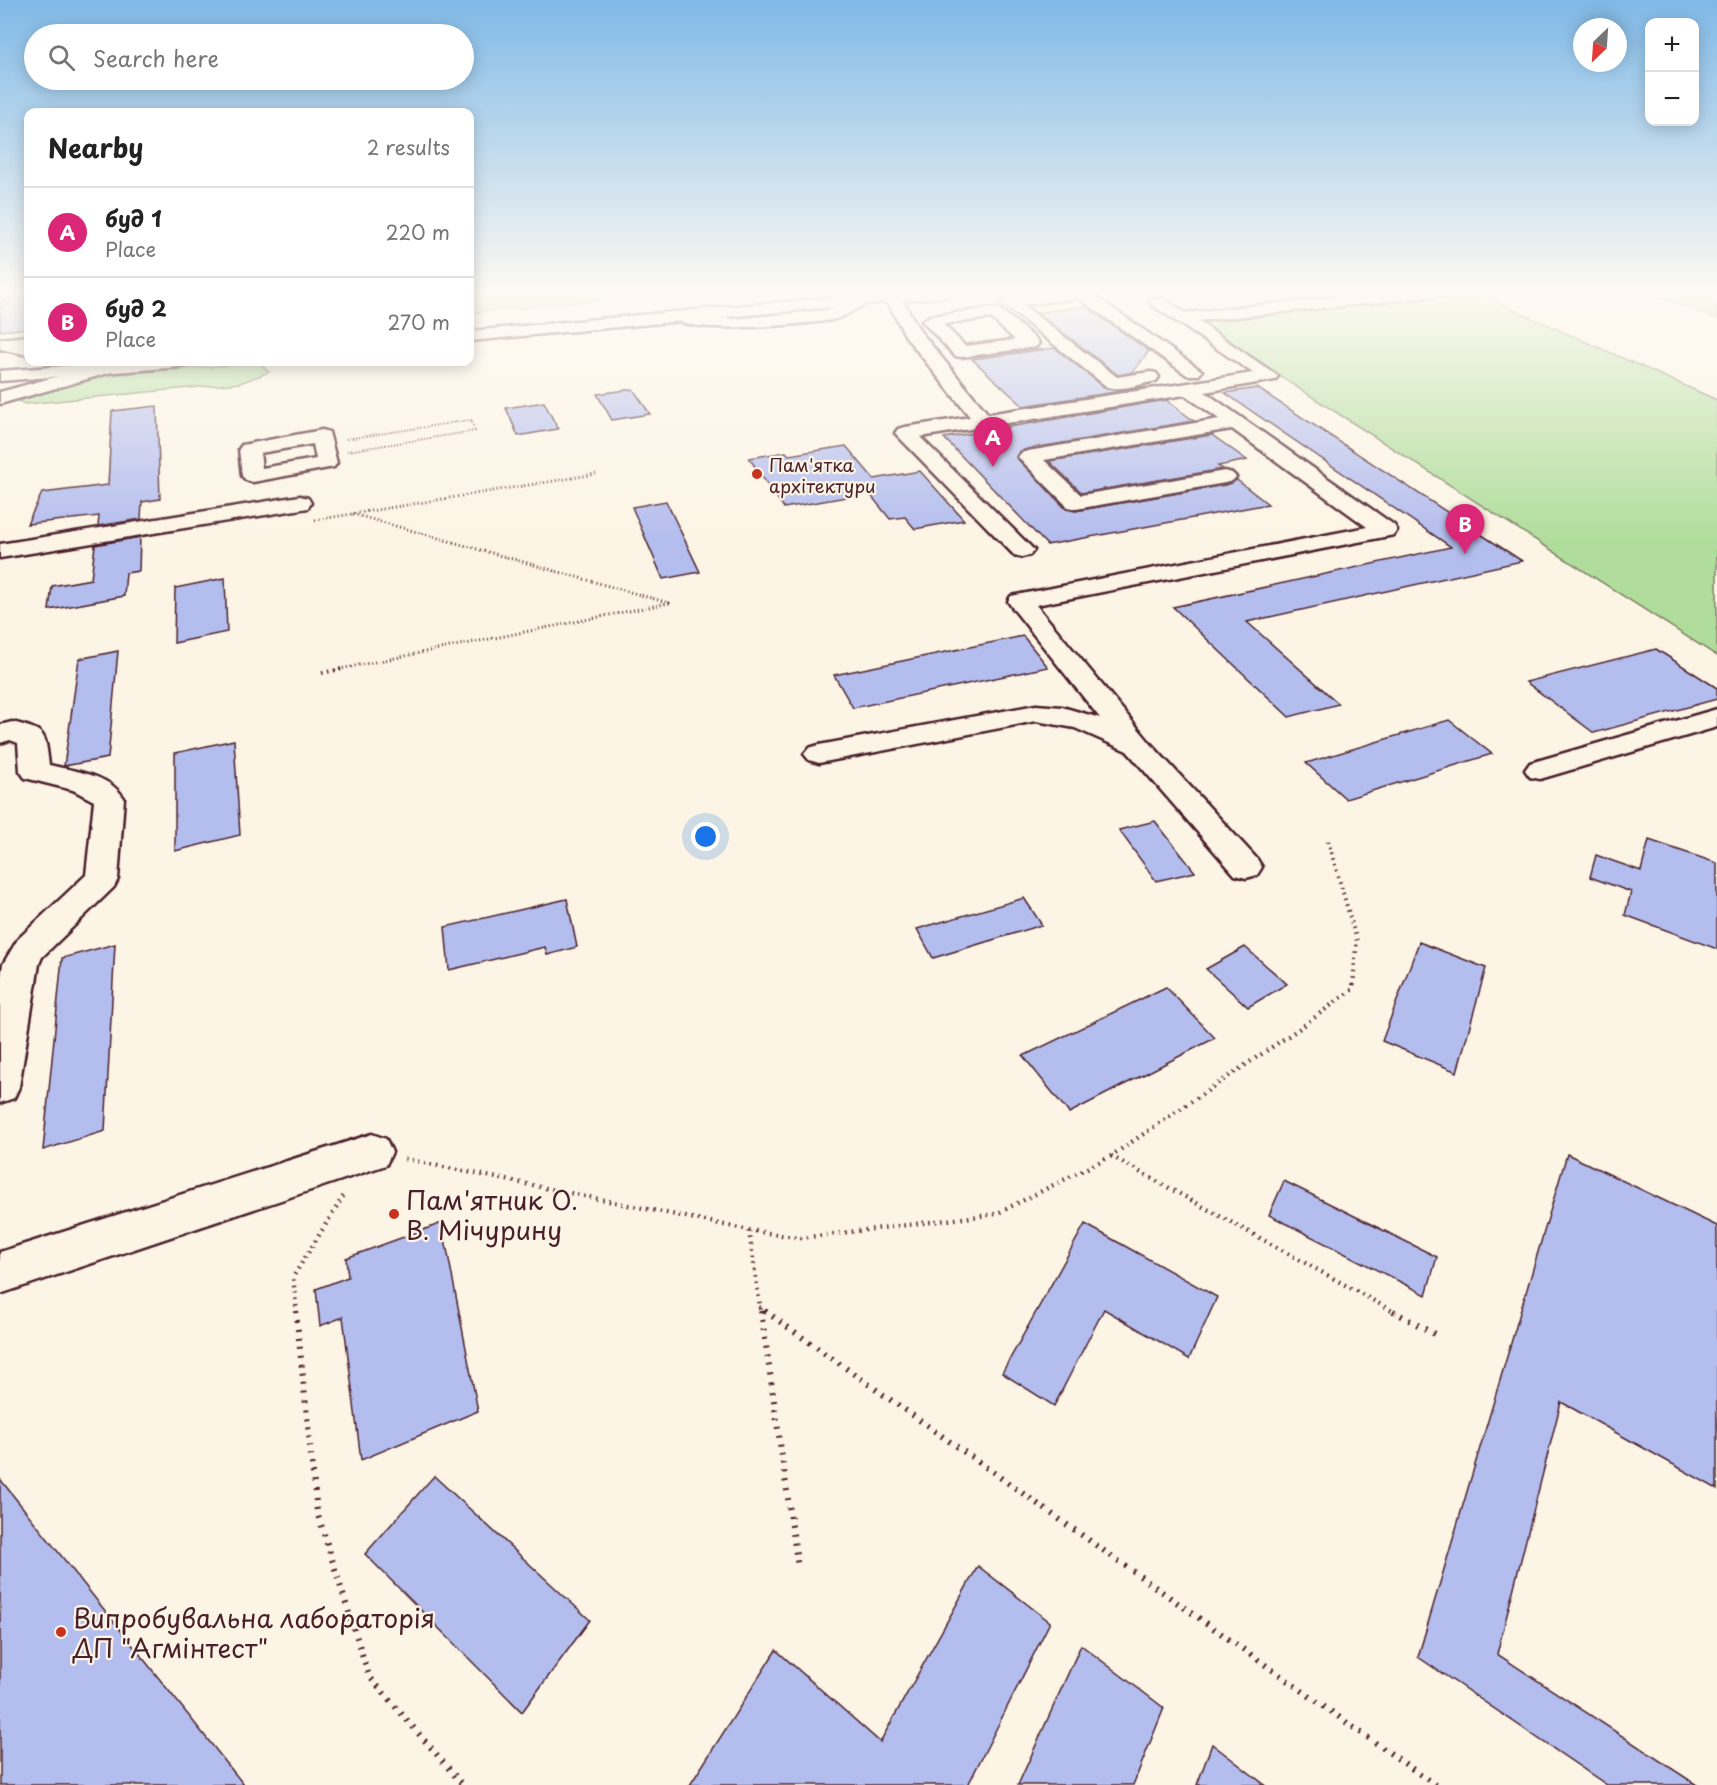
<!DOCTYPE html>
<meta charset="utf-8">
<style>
:root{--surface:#fff;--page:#f2f2f2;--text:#222;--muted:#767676;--line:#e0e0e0;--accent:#db2777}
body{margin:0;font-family:"Playpen Sans",sans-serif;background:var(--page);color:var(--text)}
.controls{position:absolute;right:18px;top:18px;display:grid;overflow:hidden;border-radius:12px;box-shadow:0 3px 15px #0003}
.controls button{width:54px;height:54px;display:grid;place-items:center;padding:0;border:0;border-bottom:2px solid var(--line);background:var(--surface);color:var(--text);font:30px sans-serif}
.compass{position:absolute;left:1573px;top:18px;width:54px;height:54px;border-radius:50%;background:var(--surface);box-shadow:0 3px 15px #0003;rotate:205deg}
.you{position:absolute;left:706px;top:837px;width:21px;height:21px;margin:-15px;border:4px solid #fff;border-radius:50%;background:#1a73e8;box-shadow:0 0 0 9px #1a73e833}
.badge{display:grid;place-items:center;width:39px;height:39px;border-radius:50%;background:var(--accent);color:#fff;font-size:20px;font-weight:700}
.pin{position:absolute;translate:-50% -50px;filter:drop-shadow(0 2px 3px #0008)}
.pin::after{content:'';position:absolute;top:32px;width:21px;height:18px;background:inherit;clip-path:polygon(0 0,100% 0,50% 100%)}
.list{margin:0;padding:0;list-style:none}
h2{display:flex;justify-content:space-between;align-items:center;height:78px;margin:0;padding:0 24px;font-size:26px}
h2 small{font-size:20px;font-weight:400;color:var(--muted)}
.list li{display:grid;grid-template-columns:39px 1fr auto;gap:18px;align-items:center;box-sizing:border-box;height:90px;padding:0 24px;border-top:2px solid var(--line)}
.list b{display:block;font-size:22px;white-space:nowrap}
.list p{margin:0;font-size:20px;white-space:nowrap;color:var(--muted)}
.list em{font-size:20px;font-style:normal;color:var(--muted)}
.icon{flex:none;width:33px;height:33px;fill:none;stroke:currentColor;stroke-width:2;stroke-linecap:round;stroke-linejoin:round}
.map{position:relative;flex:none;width:1717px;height:1785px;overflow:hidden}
.search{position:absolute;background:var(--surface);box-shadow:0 3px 15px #0003;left:24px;top:24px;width:450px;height:66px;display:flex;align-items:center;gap:15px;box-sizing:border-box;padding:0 21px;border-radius:33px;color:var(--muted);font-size:22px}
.panel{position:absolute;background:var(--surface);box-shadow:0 3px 15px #0003;left:24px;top:108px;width:450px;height:258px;border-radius:12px}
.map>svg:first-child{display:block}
</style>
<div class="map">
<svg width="1717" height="1785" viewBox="0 0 1717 1785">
<rect width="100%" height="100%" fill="#fcf5e5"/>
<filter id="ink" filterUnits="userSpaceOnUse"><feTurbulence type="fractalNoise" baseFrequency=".0167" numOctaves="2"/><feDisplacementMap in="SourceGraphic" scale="12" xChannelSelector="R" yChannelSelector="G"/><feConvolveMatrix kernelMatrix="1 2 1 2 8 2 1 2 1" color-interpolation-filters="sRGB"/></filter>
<g filter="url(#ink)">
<polygon fill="#e6e4e8" points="1190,291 1471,291 1478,294 1173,324 1133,297"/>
<g fill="#b0dd9c" stroke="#7d7e64" stroke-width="1.5">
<polygon points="470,291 690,291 470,313"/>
<polygon points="1645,291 1686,291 1717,303 1717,319"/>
<polygon points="1478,294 1717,400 1717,656 1195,322"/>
<polygon points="259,363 269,372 240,383 25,404 18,401 105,375"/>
</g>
<g fill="#b3bdee" stroke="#4a1f2b" stroke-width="1.5">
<polygon points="28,295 28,328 0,331 0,307"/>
<polygon points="1085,306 1149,351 1133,372 1118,375 1037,313"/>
<polygon points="1055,348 1107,389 1119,390 1148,387 1023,406 972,359"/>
<polygon points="1257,388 1522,561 1247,622 1339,704 1289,717 1173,607 1451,547 1225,393"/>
<polygon points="633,389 650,414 612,420 597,394"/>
<polygon points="1166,400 1194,421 1027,449 1019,452 1016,457 1066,509 1075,511 1225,485 1237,480 1268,504 1047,545 944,438"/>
<polygon points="544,402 558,429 518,436 506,408"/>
<polygon points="157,406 160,499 142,502 141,519 98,526 99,516 27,524 42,493 108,485 112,411"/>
<polygon points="1212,435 1247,460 1218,466 1223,469 1082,493 1049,461"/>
<polygon points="846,446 874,479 920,471 964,520 915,529 905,517 890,519 869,493 784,508 749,458 786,452 789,455"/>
<polygon points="666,501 700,572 663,579 632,507"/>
<polygon points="140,537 139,571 126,573 124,596 49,610 52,586 91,579 95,545"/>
<polygon points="225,578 227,632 174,643 175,588"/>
<polygon points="1023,636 1048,667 853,708 834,675"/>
<polygon points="1656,649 1717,688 1717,699 1594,733 1526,682"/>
<polygon points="118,651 108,758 64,766 79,659"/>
<polygon points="1449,720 1492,754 1346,799 1306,763"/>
<polygon points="234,740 240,835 175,851 175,753"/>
<polygon points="1155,821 1195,872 1156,881 1119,830"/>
<polygon points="1649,840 1717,863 1717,949 1625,915 1631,892 1590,877 1596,855 1641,871"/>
<polygon points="1024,898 1042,925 933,958 917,929"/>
<polygon points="567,899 577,947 547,955 545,947 449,970 445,927"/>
<polygon points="1419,942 1486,968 1457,1072 1382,1041"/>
<polygon points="115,944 105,1131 43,1150 62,958"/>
<polygon points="1245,947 1287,984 1248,1007 1206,969"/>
<polygon points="1166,987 1215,1038 1069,1113 1023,1056"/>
<polygon points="1567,1154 1717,1226 1717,1489 1561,1402 1497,1654 1697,1785 1607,1785 1418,1657"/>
<polygon points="1284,1181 1437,1257 1426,1295 1269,1215"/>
<polygon points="442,1223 478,1411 361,1460 343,1317 320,1326 316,1289 348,1277 346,1258"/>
<polygon points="1085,1224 1217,1297 1189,1359 1104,1309 1054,1406 1002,1373"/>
<polygon points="434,1476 590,1620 522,1712 365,1554"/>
<polygon points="0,1479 244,1785 0,1785"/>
<polygon points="978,1566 1050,1622 968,1785 690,1785 776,1650 880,1742"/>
<polygon points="1081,1645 1164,1708 1133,1785 1018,1785"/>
<polygon points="1212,1744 1265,1785 1197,1785"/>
</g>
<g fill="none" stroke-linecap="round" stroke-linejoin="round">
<defs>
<g id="minor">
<polygon points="0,291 18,291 0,302"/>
<path d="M 1059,291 L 1088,291 L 1202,371 L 1199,375 L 1187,375 L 1078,298 L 1023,305 L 1117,377 L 1150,372 L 1156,373 L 1159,377 L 1156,381 C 1142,384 1121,391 1107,387 L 1001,302 L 1009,297 Z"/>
<polygon points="1393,291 1445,291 1437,296 1198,321 1278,376 1275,380 1269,381 1205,392 1394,525 1397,530 1394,535 1036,605 1151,744 1257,859 1262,867 1257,875 1246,878 1235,875 1127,751 1075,728 1036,721 819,763 809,760 804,754 809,748 819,745 1036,705 1062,707 1100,718 1011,606 1008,601 1011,596 1367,527 1232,429 1044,460 1081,495 1225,471 1232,473 1236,477 1232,481 1225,483 1076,509 1068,507 1018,457 1021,453 1028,451 1219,419 1185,395 920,437 1034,550 1030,555 1022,557 1014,555 895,433 898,429 905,427 970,417 906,337 885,297 887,294 899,294 920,331 988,414 1253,373 1152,305 1150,302 1152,299 1164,299 1185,313"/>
<path d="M 863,294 L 869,296 L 871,299 L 869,302 C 857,308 844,318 831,320 C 806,324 687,336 673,317 L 681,312 L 734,319 L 827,310 Z"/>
<path d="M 995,308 L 1001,310 L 1036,339 L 1039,343 L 1036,347 L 961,357 L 955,356 L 922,321 L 930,316 ZM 991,318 L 1015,340 L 965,346 L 943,324 Z"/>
<polygon points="28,336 28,346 0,349 0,339"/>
<polygon points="106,363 112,364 115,368 112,372 0,404 0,392"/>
<path d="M 322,430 L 329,432 L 337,463 L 334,467 L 253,482 L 246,480 L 242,476 L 239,449 L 242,445 ZM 313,444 L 316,459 L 262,468 L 260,453 Z"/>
<polygon points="300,496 308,498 311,503 308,508 0,558 0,544"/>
<polygon points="1717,709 1717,727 1540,779 1530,777 1525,770 1530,763"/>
<path d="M 12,722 C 46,731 45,731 49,765 C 74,771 109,774 124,798 L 118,879 L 114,887 L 42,957 L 39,964 L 19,1087 L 14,1098 L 0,1103 L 0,983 L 3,964 L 18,939 L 86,875 L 94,801 L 73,790 L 25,778 L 20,771 L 18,743 L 10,740 L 0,743 L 0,725 Z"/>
<polygon points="372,1134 386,1139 392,1152 386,1165 0,1294 0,1252"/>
</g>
<g id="major">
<polygon points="901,291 959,291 951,296 470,341 470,331"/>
<polygon points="0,339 28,345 28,355 0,349"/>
<polygon points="117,362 188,362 185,366 179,367 0,381 0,371"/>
</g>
</defs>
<use href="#minor" stroke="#4a1f2b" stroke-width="5"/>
<use href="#major" stroke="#4a1f2b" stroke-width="5"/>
<polyline stroke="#4a1f2b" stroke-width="2" stroke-dasharray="1 2" stroke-linecap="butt" points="346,439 471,420 475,431 347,451"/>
<g stroke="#4a1f2b" stroke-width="3" stroke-dasharray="1 3" stroke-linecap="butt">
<polyline points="315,520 596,474"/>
<polyline points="335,670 669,603 353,514"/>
</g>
<g stroke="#4a1f2b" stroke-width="4" stroke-dasharray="1.5 4.5" stroke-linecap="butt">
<polyline points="322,673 342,669"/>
<polyline points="1328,841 1357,941 1356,949"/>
</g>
<g stroke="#4a1f2b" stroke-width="4.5" stroke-dasharray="1.5 5" stroke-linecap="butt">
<polyline points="1111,1156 1396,1313"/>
<polyline points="405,1159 749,1230 801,1238 996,1214 1111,1156 1303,1026 1353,989 1356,948"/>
<polyline points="749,1231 761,1313"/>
<polyline points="759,1307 767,1313"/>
<polyline points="297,1313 293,1277 344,1195"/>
</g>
<g stroke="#4a1f2b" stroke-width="6" stroke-dasharray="2 7" stroke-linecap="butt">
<polyline points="296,1311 317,1512 369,1676 463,1785"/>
<polyline points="761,1311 798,1568"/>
<polyline points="765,1311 1435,1785"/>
<polyline points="1393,1311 1436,1335"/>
</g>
<use href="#minor" fill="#fcf5e5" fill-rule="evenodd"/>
<use href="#major" fill="#fcf5e5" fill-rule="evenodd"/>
</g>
</g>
<linearGradient id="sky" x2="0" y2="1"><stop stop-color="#80b9e7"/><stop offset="0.54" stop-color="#fefaf3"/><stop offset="1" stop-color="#fefaf3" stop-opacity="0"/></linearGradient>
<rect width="1717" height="541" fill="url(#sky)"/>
<g fill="#c8321e" stroke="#fcf5e5" stroke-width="2">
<circle cx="757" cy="474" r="6"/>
<circle cx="394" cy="1214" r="6"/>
<circle cx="61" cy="1632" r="6"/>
</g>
<g text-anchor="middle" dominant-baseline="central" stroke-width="4.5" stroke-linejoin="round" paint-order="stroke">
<g font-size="18" fill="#4a1f2b" stroke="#fcf5e5" text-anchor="start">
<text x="769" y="464">Пам'ятка<tspan x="769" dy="21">архітектури</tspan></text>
</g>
<g font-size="26" fill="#4a1f2b" stroke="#fcf5e5" text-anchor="start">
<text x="406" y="1199">Пам'ятник О.<tspan x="406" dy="30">В. Мічурину</tspan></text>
<text x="73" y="1617">Випробувальна лабораторія<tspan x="73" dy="30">ДП "Агмінтест"</tspan></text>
</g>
</g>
</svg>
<div class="controls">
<button>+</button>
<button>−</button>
</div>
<svg class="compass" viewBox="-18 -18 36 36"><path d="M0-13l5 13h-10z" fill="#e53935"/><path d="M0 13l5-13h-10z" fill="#767676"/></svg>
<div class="you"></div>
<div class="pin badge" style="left:993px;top:467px">A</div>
<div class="pin badge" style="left:1465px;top:554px">B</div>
<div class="search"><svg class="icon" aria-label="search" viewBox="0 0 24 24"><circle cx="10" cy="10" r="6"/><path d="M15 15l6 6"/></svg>Search here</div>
<section class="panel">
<h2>Nearby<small>2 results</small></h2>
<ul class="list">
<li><span class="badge">A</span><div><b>буд 1</b><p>Place</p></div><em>220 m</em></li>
<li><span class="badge">B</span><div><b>буд 2</b><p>Place</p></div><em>270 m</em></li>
</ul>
</section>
</div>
